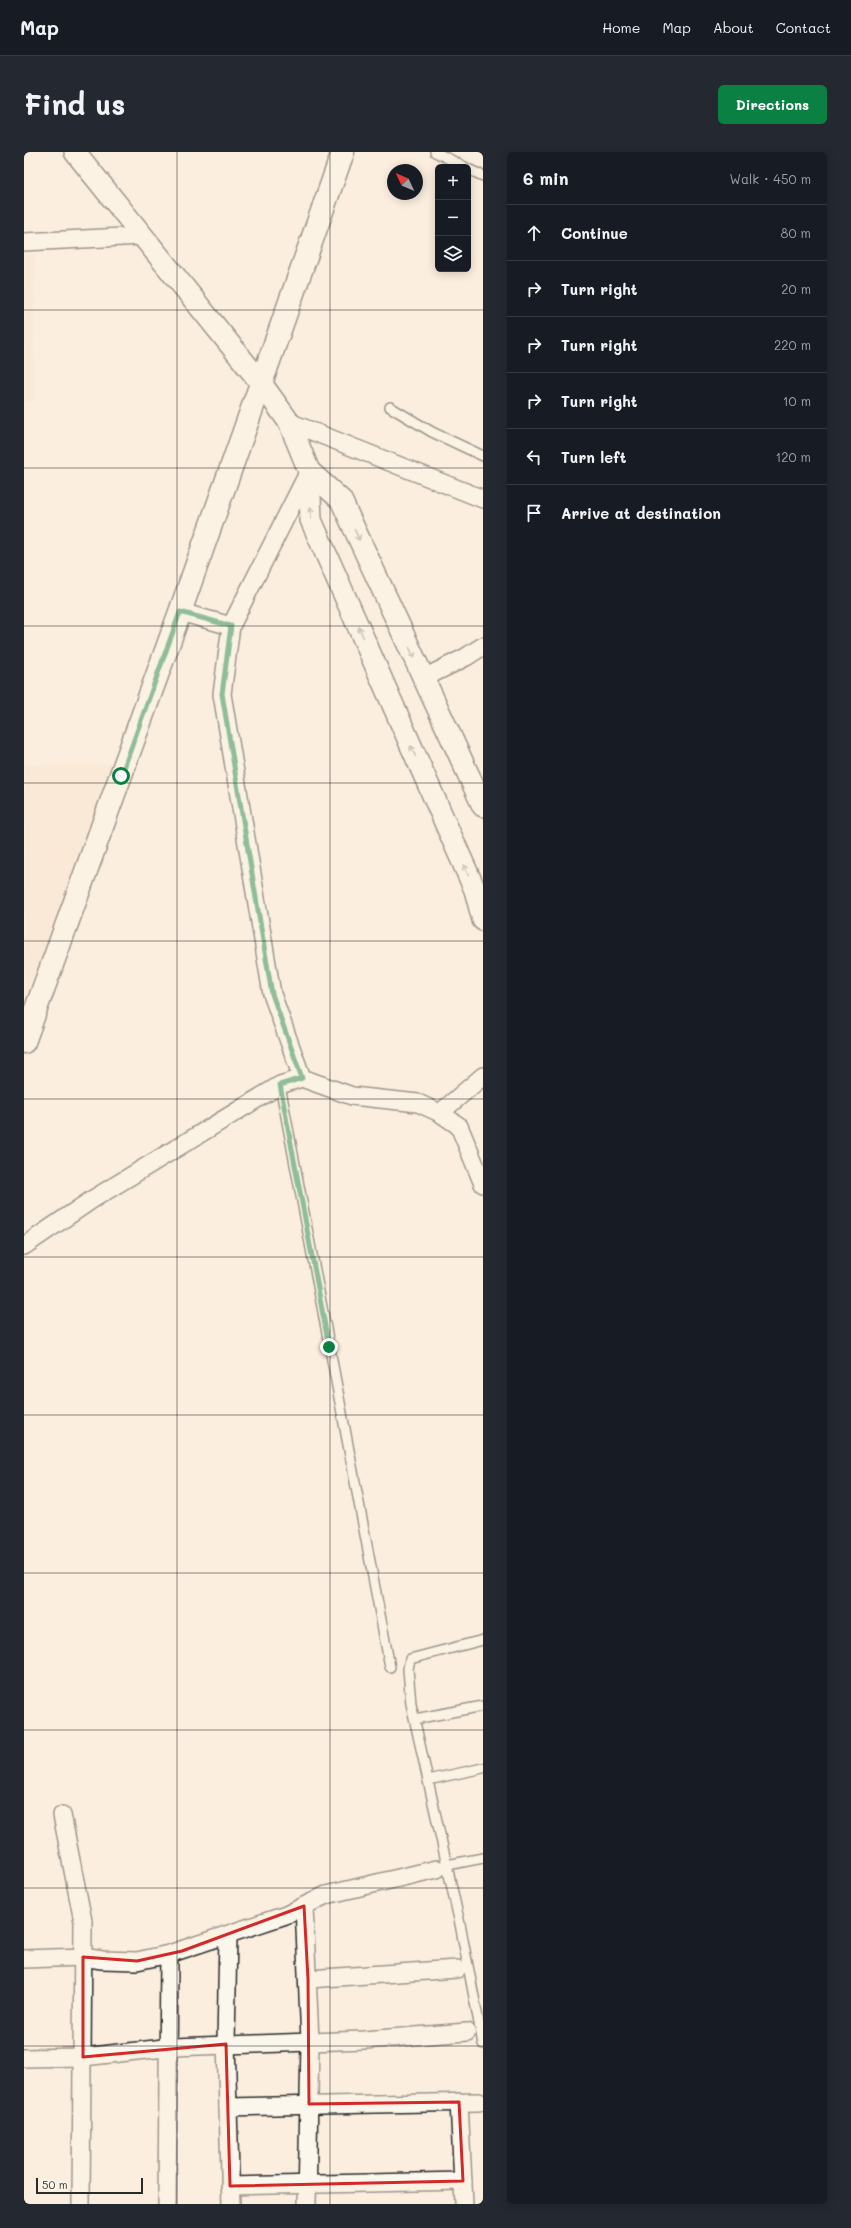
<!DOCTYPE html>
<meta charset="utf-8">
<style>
:root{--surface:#171b24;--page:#242831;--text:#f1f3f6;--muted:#9ea1a6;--line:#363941;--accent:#0b8043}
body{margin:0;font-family:Mali,sans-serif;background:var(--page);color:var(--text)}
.controls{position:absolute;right:12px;top:12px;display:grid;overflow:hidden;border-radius:6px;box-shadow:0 2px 10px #0003}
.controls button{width:36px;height:36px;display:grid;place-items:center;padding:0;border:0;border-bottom:1px solid var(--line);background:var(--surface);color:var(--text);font:20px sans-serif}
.compass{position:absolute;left:363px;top:12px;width:36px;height:36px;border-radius:50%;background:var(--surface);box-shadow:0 2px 10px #0003;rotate:314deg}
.scale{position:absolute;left:12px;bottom:10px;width:107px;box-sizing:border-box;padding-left:4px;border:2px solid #2b2b2b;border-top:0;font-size:11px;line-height:14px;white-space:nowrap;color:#2b2b2b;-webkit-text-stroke:3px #fbf7ec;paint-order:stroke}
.stop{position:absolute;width:12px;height:12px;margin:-9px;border:3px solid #0b8043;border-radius:50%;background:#fff}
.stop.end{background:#0b8043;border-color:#fff;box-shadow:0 1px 4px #0008}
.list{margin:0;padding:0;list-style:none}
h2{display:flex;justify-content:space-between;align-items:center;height:52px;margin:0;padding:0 16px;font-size:17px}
h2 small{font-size:13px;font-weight:400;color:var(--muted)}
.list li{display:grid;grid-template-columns:26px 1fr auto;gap:12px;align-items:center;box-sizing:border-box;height:56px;padding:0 16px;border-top:1px solid var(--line)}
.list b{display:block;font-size:15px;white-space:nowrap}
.list em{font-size:13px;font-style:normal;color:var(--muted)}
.icon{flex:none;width:22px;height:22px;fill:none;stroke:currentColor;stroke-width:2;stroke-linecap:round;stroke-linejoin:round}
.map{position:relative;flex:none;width:459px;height:2052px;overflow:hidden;border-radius:6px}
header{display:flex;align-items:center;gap:24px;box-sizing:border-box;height:56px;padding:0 20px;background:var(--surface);border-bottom:1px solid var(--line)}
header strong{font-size:19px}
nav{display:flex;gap:22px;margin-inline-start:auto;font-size:14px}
.intro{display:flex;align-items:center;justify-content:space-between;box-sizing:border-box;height:96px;padding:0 24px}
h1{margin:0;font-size:28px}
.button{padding:10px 18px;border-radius:6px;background:var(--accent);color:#fff;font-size:14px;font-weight:700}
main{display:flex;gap:24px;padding:0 24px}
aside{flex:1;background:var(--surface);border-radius:6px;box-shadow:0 2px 10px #0003}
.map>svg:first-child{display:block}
</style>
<header>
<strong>Map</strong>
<nav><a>Home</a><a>Map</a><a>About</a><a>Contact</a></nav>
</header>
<div class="intro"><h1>Find us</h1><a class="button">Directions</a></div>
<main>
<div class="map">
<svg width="459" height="2052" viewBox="0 0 459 2052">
<rect width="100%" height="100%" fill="#fbeedf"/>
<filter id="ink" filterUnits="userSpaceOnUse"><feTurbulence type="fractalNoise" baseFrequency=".025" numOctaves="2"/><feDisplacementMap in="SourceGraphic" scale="8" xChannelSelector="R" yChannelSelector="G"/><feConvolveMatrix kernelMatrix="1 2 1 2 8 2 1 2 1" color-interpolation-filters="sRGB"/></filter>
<g filter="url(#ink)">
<g fill="#fbe3d0">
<polygon points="0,102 11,102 10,250 0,249"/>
<polygon points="0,612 91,612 0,868"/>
</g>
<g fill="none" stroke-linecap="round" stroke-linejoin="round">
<defs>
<g id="service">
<polyline points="411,0 441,15"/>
<polyline points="444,17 459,24"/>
<polyline points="366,255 408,280 459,304"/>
<polyline points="256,933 366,1515"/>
<polyline points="459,1488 386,1507 384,1517 387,1552 436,1772 459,1892"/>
<polyline points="391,1567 459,1554"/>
<polyline points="404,1628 459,1616"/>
<polyline points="423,1713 459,1706"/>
</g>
<g id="minor">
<polyline points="0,90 119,84"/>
<polyline points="265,270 459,347"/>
<polyline points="156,460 207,474"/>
<polyline points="400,526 442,505 459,494"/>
<polyline points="278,926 248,842 198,542 207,474 285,319"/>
<polyline points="416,961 459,924"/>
<polyline points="0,1094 69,1047 256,933 278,926 328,944 394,951 416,961 435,974 459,1032"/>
<polyline points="38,1663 59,1769 57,2052"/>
<polyline points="280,1754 286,1889 283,2052"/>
<polyline points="204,1783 202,1892 207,2052"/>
<polyline points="0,1807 59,1805 78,1808 113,1809 145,1802 262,1763 302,1743 413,1717"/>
<polyline points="284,1827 433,1817"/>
<polyline points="0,1906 59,1905 149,1895 340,1888 443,1880"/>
<polyline points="435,1950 440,2052"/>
<polyline points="204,1955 455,1950"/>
<polyline points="206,2034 439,2029"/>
<polyline points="143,2052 145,1802"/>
</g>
<g id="tertiary">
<polyline points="51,0 237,231 265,270 285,319 287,368 451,738 459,768"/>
<polyline points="285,319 317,348 459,654"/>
</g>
<polyline id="secondary" points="0,890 156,460 319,0"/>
</defs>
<use href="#service" stroke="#2b2b2b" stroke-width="12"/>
<use href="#minor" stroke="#2b2b2b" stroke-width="20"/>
<use href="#tertiary" stroke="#2b2b2b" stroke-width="24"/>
<use href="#secondary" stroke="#2b2b2b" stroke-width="25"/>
<use href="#service" stroke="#fbf7ec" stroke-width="9"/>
<use href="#minor" stroke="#fbf7ec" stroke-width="17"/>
<use href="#tertiary" stroke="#fbf7ec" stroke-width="21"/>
<use href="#secondary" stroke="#fbf7ec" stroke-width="22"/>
</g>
<defs><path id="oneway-shaft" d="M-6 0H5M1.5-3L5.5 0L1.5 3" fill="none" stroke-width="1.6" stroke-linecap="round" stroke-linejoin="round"/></defs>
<g stroke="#93918c">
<use href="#oneway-shaft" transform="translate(287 361) rotate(-92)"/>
<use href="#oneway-shaft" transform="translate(333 383) rotate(65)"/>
<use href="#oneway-shaft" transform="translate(337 480) rotate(-114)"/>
<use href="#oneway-shaft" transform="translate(388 501) rotate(65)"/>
<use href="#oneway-shaft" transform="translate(389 599) rotate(-114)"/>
<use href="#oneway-shaft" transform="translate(442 718) rotate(-114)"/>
</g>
</g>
<g fill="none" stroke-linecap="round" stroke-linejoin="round" filter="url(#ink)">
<polyline stroke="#0b8043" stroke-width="5" points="97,624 156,460 207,474 198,542 248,842 278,926 256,933 305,1195"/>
</g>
<path d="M0 0H459V2052H0ZM 280,1754 L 284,1827 L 285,1952 L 435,1950 L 439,2029 L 206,2034 L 202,1892 L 59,1905 L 59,1805 L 113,1809 L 158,1799 Z" fill="#fbeedf" fill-opacity=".55" fill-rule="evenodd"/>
<path fill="none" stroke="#d62828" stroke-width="3" stroke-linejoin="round" d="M 280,1754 L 284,1827 L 285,1952 L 435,1950 L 439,2029 L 206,2034 L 202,1892 L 59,1905 L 59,1805 L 113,1809 L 158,1799 Z"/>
<path fill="none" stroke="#2b2b2b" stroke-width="1" stroke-opacity="0.55" d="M 153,0 L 153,2052M 306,0 L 306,2052M 0,158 L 459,158M 0,316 L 459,316M 0,474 L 459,474M 0,631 L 459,631M 0,789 L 459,789M 0,947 L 459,947M 0,1105 L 459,1105M 0,1263 L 459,1263M 0,1421 L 459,1421M 0,1578 L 459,1578M 0,1736 L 459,1736M 0,1894 L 459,1894"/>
</svg>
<div class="controls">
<button>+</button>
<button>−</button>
<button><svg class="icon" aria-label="layers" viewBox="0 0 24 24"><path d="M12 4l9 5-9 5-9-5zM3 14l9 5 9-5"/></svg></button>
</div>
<svg class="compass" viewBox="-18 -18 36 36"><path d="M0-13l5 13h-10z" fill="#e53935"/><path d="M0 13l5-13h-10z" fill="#9ea1a6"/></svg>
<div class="scale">50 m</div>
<div class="stop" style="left:97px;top:624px"></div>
<div class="stop end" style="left:305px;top:1195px"></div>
</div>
<aside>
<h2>6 min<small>Walk · 450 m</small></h2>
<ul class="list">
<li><svg class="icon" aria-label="ahead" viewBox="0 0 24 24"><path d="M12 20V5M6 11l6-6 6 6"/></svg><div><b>Continue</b></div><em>80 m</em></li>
<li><svg class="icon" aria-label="right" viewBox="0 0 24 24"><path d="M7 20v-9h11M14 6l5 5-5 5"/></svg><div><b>Turn right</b></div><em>20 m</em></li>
<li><svg class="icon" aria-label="right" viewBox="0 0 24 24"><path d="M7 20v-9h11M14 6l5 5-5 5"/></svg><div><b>Turn right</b></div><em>220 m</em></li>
<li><svg class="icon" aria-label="right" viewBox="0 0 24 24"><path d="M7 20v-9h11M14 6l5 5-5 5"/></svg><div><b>Turn right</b></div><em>10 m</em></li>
<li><svg class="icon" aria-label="left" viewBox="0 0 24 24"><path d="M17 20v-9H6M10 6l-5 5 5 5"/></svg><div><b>Turn left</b></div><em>120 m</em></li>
<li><svg class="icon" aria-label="arrive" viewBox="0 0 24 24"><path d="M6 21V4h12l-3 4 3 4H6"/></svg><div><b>Arrive at destination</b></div></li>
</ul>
</aside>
</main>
